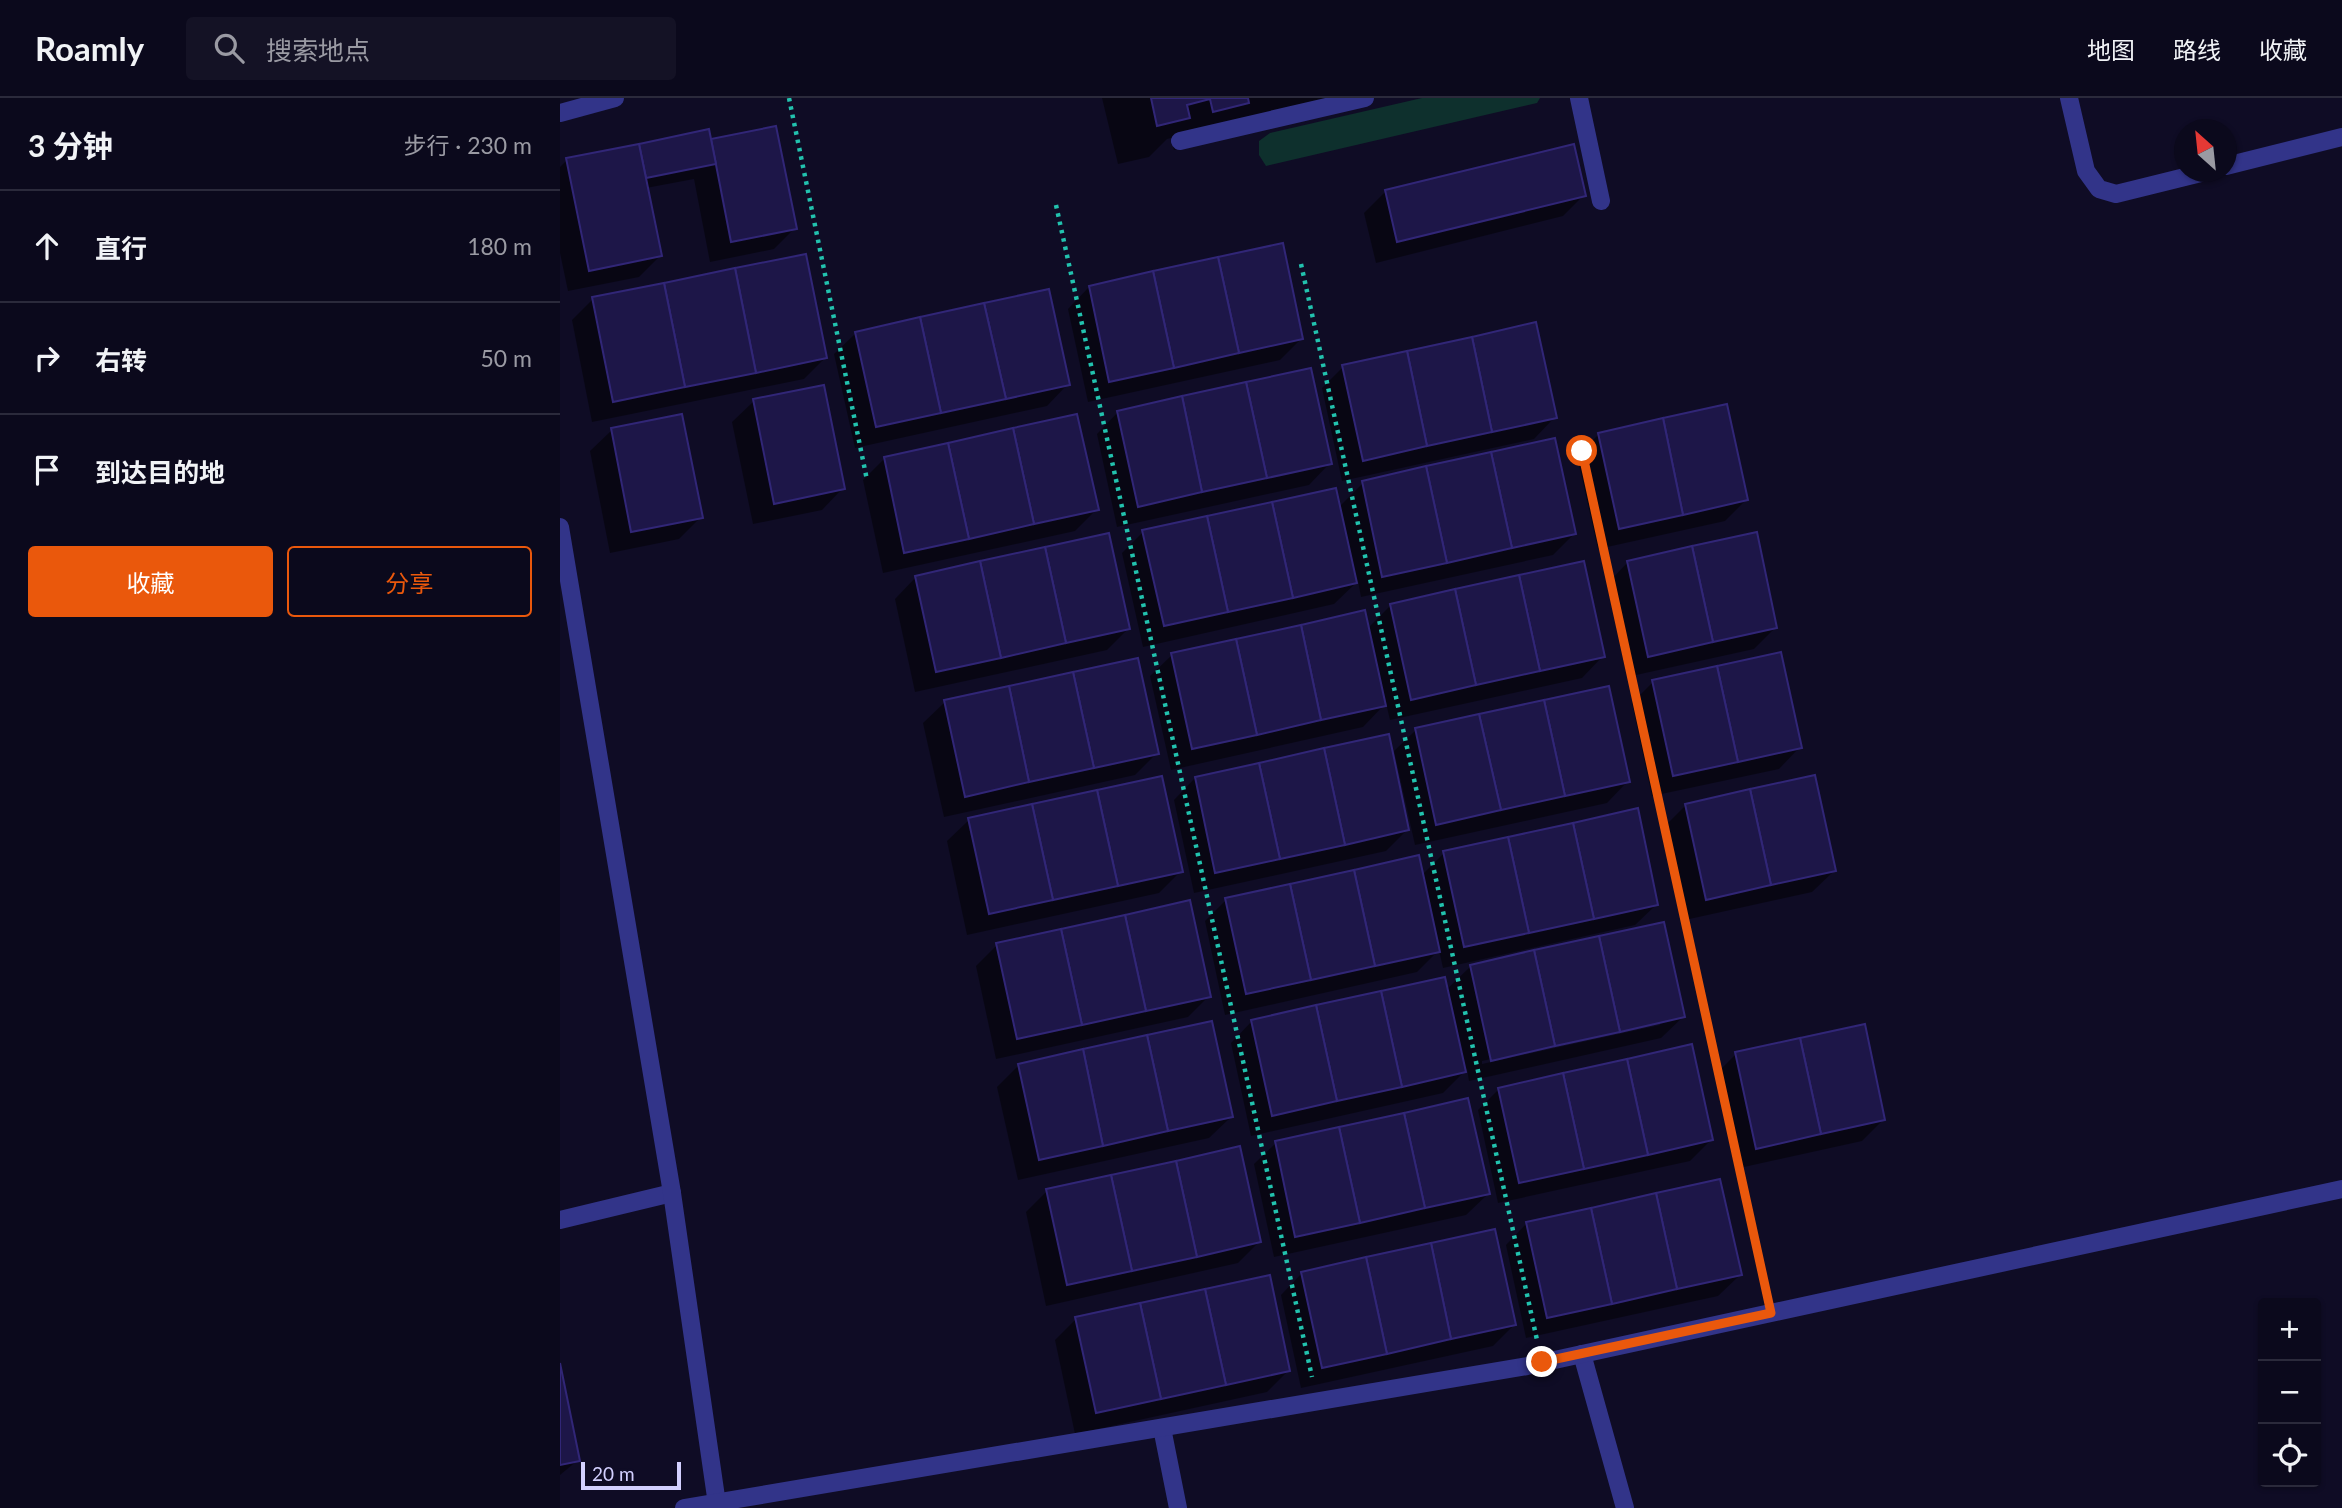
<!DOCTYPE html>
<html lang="zh">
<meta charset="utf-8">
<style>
:root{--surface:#0b091c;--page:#141225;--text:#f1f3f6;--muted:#9a9aa3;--line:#2b2a3b;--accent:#ea580c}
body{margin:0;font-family:Lato,"Noto Sans SC",sans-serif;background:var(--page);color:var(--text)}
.controls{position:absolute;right:21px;bottom:21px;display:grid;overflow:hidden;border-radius:7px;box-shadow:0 2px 5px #0004}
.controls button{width:63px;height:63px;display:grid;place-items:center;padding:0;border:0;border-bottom:2px solid var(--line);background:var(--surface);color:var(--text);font:35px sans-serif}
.compass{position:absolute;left:1614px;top:21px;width:63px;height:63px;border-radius:50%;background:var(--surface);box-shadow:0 2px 5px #0004;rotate:333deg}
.scale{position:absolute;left:21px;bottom:18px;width:100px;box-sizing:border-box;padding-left:7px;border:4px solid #d3d0ff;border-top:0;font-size:19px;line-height:24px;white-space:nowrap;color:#d3d0ff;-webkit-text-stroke:5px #0f0c25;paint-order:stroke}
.stop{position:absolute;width:21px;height:21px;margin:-16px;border:5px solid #ea580c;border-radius:50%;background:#fff}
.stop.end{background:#ea580c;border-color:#fff;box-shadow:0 2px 7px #0008}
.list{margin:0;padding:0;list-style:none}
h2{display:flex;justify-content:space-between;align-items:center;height:91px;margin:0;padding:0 28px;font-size:30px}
h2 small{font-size:23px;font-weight:400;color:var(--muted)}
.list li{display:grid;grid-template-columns:46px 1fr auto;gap:21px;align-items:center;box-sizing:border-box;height:112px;padding:0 28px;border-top:2px solid var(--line)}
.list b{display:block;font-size:26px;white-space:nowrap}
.list em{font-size:23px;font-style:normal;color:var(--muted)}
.actions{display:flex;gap:14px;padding:21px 28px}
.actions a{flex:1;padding:16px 0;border:2px solid var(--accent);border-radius:7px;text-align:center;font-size:24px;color:var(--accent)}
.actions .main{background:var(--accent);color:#fff}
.icon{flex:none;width:38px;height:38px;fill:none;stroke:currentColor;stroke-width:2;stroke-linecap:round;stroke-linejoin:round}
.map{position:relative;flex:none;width:1782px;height:1410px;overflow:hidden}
header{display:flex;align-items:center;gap:42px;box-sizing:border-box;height:98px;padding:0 35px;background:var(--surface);border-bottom:2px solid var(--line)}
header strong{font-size:33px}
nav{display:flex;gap:38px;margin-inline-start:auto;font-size:24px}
.search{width:490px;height:63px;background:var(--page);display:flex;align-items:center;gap:18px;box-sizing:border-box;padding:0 24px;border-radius:7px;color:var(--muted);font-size:26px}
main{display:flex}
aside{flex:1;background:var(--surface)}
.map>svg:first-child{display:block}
</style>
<header>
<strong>Roamly</strong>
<div class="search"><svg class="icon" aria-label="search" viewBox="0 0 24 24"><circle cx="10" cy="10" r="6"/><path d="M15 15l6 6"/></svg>搜索地点</div>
<nav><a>地图</a><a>路线</a><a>收藏</a></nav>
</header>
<main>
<aside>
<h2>3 分钟<small>步行 · 230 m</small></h2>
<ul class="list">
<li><svg class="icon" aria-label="ahead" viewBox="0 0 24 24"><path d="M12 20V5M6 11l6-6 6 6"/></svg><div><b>直行</b></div><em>180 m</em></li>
<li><svg class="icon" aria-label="right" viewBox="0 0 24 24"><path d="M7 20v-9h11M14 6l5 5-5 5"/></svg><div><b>右转</b></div><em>50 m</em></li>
<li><svg class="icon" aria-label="arrive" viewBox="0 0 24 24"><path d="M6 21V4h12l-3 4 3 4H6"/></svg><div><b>到达目的地</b></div></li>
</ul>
<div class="actions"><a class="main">收藏</a><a>分享</a></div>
</aside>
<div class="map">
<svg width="1782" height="1410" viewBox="0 0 1782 1410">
<rect width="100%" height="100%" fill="#0f0c25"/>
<polygon fill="#0e302d" points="862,0 980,0 977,5 706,68 699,57 699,43 710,35"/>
<g fill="#0007" fill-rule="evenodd">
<polygon points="542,0 812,0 614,52 611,40 607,41 589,59 558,66"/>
<polygon points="147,33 150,45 235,130 214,151 150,164 134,81 86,90 100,158 79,179 8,193 0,155 0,69 7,62"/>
<polygon points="1013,48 1024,97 1003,118 816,165 804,115 825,94"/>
<polygon points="529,189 741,241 720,262 528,304 508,211"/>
<polygon points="33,201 265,260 244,281 32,324 12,222"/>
<polygon points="296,235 508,286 487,308 295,350 274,256"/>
<polygon points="783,269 995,319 974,341 782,383 762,290"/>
<polygon points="194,303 283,390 262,412 193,426 172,324"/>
<polygon points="558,314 770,365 749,387 557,429 537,336"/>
<polygon points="52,332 141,419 119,441 50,455 30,353"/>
<polygon points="1039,336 1186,402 1165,423 1038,451 1017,358"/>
<polygon points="325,360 537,411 515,433 323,475 303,382"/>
<polygon points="803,385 1014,436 993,457 801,499 798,483 774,506 583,549 562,455 583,434 779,409"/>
<polygon points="1068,464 1216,529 1194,551 1067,579 1047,486"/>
<polygon points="356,479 568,531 547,552 355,594 335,501"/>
<polygon points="831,507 1043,558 1022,580 830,622 826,605 803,629 611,672 590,578 612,557 807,531"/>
<polygon points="1093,584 1240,649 1219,671 1092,698 1072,605"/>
<polygon points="385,604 597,655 575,677 384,719 363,625"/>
<polygon points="856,632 1068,683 1047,705 855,747 834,653"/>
<polygon points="635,680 847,732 826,753 634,795 614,702"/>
<polygon points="1126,707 1274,773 1252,794 1125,822 1105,728"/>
<polygon points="409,722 621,773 599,795 407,837 387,743"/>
<polygon points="884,755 1097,806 1075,827 883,870 879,852 857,874 665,917 645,823 666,802 862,777"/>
<polygon points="437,847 649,898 628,919 436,961 416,868"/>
<path d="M 911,868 L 1123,919 L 1101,940 L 909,983 L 907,971 L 883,995 L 691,1038 L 671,945 L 692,923 L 886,892 ZM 1100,923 L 1100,927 L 922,966 L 922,963 Z"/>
<polygon points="1176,956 1323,1022 1302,1043 1175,1071 1155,977"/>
<polygon points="459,967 671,1019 649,1040 458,1082 437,989"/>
<polygon points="939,991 1151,1042 1130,1063 938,1105 918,1012"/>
<polygon points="716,1045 928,1096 906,1117 714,1159 694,1066"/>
<polygon points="487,1093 699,1144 678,1165 486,1208 466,1114"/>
<polygon points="967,1125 1180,1177 1158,1198 966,1240 946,1147"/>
<polygon points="742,1175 954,1227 933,1248 741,1290 721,1197"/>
<polygon points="516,1221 729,1272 707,1294 515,1336 495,1242"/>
<polygon points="0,1267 18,1362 0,1377"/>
</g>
<g fill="#1d1648" stroke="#312677" stroke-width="2">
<polygon points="591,0 688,0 689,5 653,14 650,1 627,7 630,20 597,28"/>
<polygon points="216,28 237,131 171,144 151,41"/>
<polygon points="149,31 156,66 86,80 79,46"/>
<polygon points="79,46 102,158 29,173 6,60"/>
<polygon points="1014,46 1026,98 837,144 825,92"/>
<polygon points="723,145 743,241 679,255 658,159"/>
<polygon points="246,156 267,260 196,275 175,170"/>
<polygon points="658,159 679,255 614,270 593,173"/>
<polygon points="175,170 196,275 125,289 104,185"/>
<polygon points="593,173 614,270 549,284 529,188"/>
<polygon points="104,185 125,289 53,304 32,199"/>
<polygon points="489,191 510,287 446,301 424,205"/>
<polygon points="424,205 446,301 381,315 360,219"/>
<polygon points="360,219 381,315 316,329 295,234"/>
<polygon points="976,224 997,320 932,334 912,239"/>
<polygon points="912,239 932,334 867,348 847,253"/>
<polygon points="847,253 867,348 803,363 782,267"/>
<polygon points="751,270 772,366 707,380 686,284"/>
<polygon points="686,284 707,380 642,394 622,298"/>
<polygon points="264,287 285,391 214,406 193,301"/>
<polygon points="622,298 642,394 578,409 557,313"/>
<polygon points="1167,306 1188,402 1123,417 1103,320"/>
<polygon points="122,316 143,420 71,434 51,330"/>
<polygon points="517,316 539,412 474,426 453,330"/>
<polygon points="1103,320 1123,417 1059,431 1038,335"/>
<polygon points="453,330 474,426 409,441 388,345"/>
<polygon points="995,340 1016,436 952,450 931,354"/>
<polygon points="388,345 409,441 344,455 324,359"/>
<polygon points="931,354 952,450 887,465 866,368"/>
<polygon points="866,368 887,465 822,479 802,383"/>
<polygon points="776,390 797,485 733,500 712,404"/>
<polygon points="712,404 733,500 668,514 647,418"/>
<polygon points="647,418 668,514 604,528 582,432"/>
<polygon points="1197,434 1217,530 1153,544 1132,448"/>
<polygon points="549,435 570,531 506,545 485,449"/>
<polygon points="1132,448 1153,544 1088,559 1067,463"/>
<polygon points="485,449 506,545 441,560 420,463"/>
<polygon points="420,463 441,560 376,574 355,478"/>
<polygon points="1024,463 1045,559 980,573 959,477"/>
<polygon points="959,477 980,573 916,587 895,491"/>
<polygon points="895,491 916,587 851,602 830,506"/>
<polygon points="805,512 826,608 761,622 741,527"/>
<polygon points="741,527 761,622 697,637 676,541"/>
<polygon points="676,541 697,637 632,651 611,555"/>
<polygon points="1221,554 1242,650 1178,664 1157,568"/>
<polygon points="578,560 599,656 534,670 513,574"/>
<polygon points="1157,568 1178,664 1113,678 1092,582"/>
<polygon points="513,574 534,670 469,684 449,588"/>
<polygon points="449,588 469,684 405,699 384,602"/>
<polygon points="1049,588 1070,684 1005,698 984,602"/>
<polygon points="984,602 1005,698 941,712 919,616"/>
<polygon points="919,616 941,712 876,727 855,630"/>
<polygon points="829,636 849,732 785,747 764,650"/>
<polygon points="764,650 785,747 720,761 699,665"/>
<polygon points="699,665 720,761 655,775 635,679"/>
<polygon points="1255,677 1276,773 1211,787 1190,691"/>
<polygon points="602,678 623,774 558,788 537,692"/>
<polygon points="1190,691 1211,787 1146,802 1125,706"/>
<polygon points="537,692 558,788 493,802 472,706"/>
<polygon points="472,706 493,802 429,816 408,720"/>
<polygon points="1078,710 1098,807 1034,821 1013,725"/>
<polygon points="1013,725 1034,821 969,835 948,739"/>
<polygon points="948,739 969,835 904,849 883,753"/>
<polygon points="859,757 880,854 815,868 794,772"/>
<polygon points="794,772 815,868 751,882 730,786"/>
<polygon points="730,786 751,882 686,896 665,800"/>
<polygon points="630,802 651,899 586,913 565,817"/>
<polygon points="565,817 586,913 522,927 501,831"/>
<polygon points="1104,824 1125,919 1060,934 1039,838"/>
<polygon points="501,831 522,927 457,941 436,845"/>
<polygon points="1039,838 1060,934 995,948 974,852"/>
<polygon points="974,852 995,948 931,963 910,867"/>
<polygon points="885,879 906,974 842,989 821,893"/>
<polygon points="821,893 842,989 777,1003 756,907"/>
<polygon points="756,907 777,1003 712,1018 691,922"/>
<polygon points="652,923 673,1019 608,1033 587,937"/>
<polygon points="1305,926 1325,1022 1261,1036 1240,940"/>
<polygon points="587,937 608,1033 543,1048 523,951"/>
<polygon points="1240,940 1261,1036 1196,1051 1175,954"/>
<polygon points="1132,946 1153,1042 1088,1057 1067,961"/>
<polygon points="523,951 543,1048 479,1062 458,966"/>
<polygon points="1067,961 1088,1057 1024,1071 1003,975"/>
<polygon points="1003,975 1024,1071 959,1085 938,990"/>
<polygon points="908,1000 930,1096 865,1110 844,1015"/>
<polygon points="844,1015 865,1110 800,1125 779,1029"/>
<polygon points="779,1029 800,1125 735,1139 715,1043"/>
<polygon points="680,1048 701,1144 637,1159 616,1063"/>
<polygon points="616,1063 637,1159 572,1173 551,1077"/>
<polygon points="551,1077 572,1173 507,1187 486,1091"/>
<polygon points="1160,1081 1182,1177 1117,1191 1096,1095"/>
<polygon points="1096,1095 1117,1191 1052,1206 1031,1110"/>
<polygon points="1031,1110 1052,1206 987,1220 966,1124"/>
<polygon points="935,1131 956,1227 891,1241 871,1145"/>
<polygon points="871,1145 891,1241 827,1256 806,1159"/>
<polygon points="806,1159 827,1256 762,1270 741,1174"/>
<polygon points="710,1177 730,1273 666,1287 645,1191"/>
<polygon points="645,1191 666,1287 601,1301 580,1205"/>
<polygon points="580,1205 601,1301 536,1315 515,1219"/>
<polygon points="0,1265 20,1363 0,1367"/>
</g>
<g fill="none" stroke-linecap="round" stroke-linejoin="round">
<g stroke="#22c2ae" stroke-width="4.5" stroke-dasharray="3.5 5" stroke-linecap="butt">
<polyline points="229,0 307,382"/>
<polyline points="496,107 752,1279"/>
<polyline points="741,166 977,1242"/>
<polyline points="1022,353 1205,1190"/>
</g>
<g stroke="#323489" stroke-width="18">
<polyline points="1019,0 1041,103"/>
<polyline points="1509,0 1526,73 1539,91 1556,96 1645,74"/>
<polyline points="620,43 805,0"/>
<polyline points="1666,68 1782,39"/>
<polyline points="0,1122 112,1095"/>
</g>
<g stroke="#323489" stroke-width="18">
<polyline points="0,15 55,0"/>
<polyline points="0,429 112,1095 157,1406"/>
<polyline points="1022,1256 1065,1410"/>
<polyline points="602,1330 618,1410"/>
<polyline points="124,1410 967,1268 1782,1091"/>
</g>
</g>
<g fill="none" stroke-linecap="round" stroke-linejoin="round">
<polyline stroke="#ea580c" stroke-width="9" points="982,1264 1211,1215 1022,353"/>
</g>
</svg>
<div class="controls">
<button>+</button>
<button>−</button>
<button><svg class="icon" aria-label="locate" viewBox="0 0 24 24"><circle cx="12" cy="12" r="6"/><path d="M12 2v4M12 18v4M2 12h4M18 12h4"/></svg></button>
</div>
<svg class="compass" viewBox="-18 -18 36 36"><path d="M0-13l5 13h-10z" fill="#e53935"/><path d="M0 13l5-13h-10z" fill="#9a9aa3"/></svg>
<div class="scale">20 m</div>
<div class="stop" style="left:1022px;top:353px"></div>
<div class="stop end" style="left:982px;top:1264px"></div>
</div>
</main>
